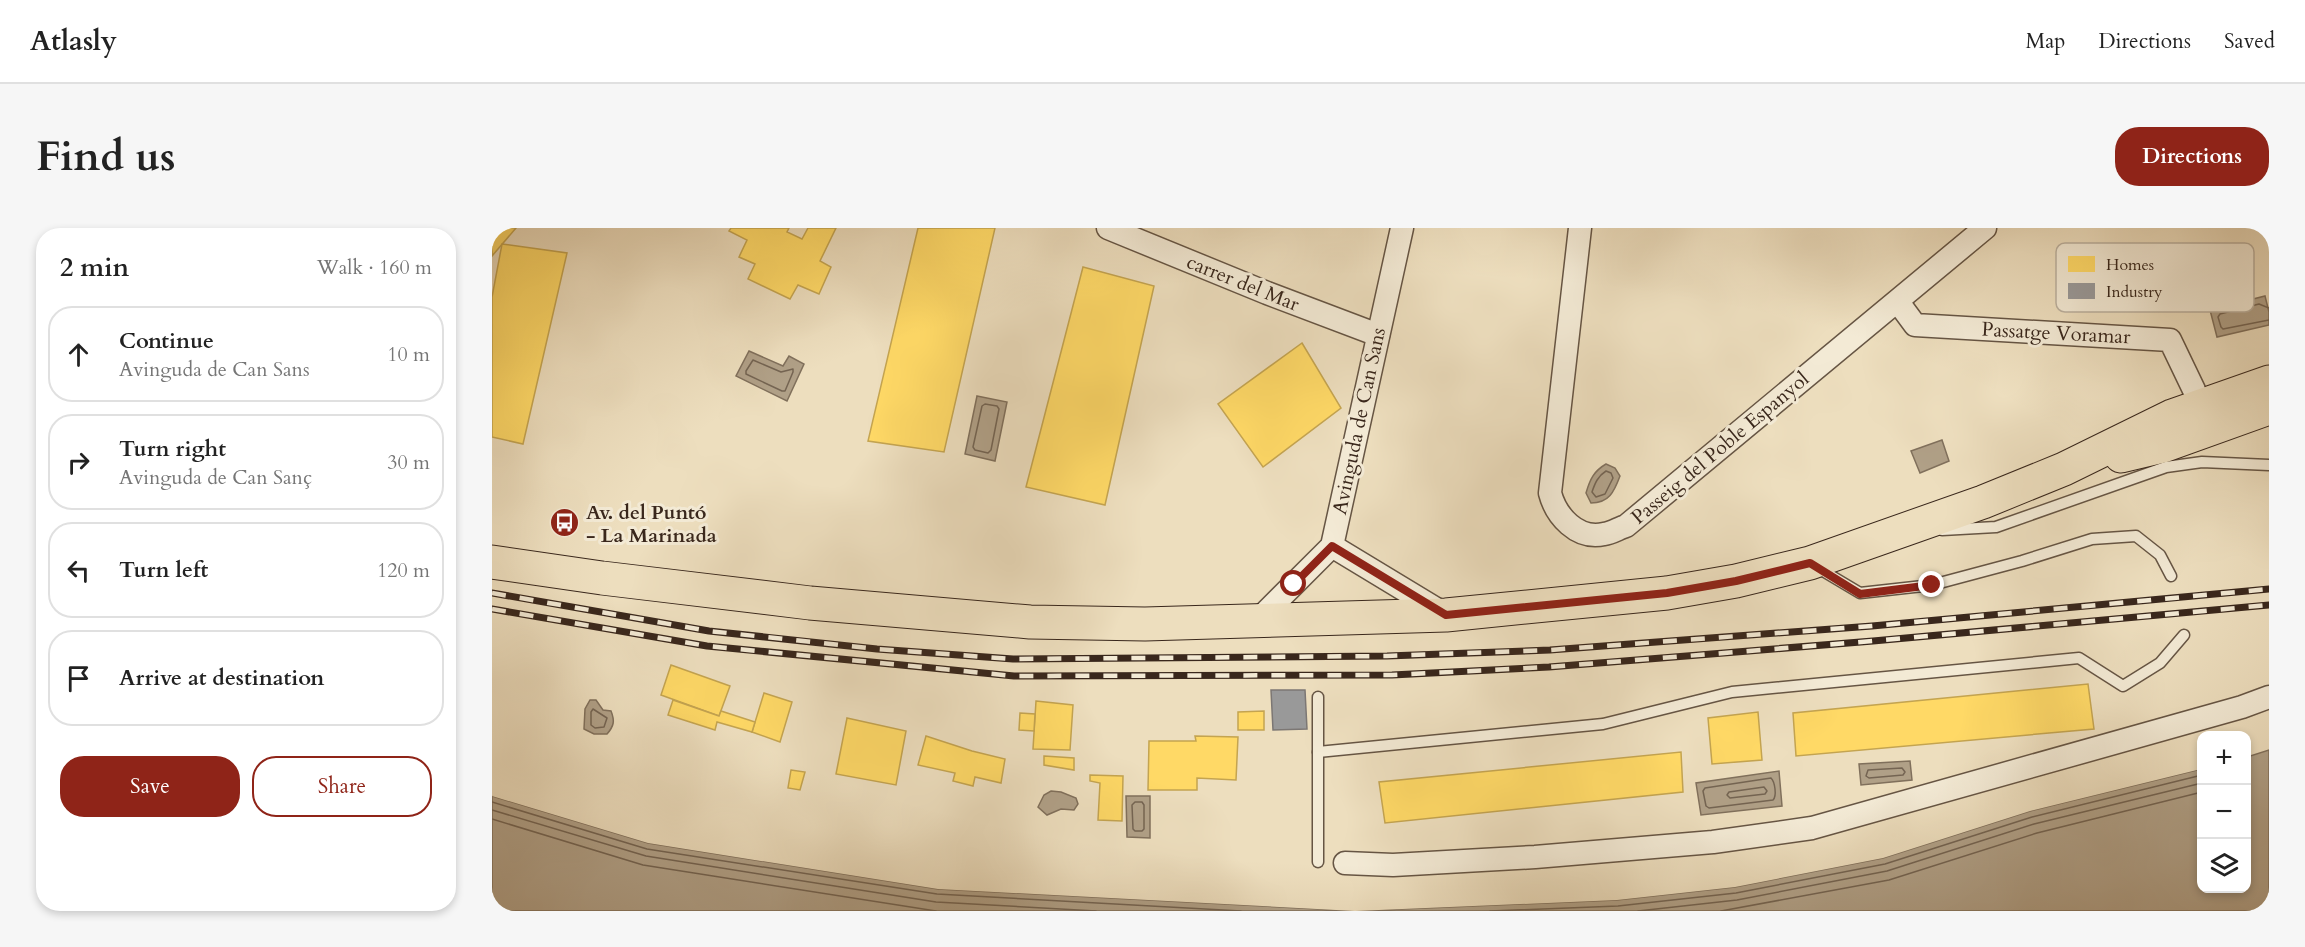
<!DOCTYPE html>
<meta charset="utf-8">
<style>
:root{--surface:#fff;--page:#f6f6f6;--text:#222;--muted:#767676;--line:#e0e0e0;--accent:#8f2418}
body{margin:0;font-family:Cardo,serif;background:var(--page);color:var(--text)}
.controls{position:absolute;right:18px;bottom:18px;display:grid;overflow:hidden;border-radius:12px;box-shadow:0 3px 9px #0003}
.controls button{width:54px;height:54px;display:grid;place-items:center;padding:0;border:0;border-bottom:2px solid var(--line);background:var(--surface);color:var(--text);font:30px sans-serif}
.stop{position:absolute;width:18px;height:18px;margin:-14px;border:4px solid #8f2418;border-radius:50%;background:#fff}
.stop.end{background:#8f2418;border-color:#fff;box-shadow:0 2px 6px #0008}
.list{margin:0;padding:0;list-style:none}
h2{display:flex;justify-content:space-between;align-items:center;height:78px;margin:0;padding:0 24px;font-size:26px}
h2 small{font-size:20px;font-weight:400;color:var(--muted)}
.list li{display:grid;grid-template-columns:39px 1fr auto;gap:18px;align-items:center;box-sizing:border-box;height:96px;margin:0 12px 12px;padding:0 12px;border:2px solid var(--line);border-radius:24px}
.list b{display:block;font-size:22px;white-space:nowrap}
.list p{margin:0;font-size:20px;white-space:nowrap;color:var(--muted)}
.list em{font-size:20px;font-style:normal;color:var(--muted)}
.actions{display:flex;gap:12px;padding:18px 24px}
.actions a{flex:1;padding:14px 0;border:2px solid var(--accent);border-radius:24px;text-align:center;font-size:21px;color:var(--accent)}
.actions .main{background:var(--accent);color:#fff}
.icon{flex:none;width:33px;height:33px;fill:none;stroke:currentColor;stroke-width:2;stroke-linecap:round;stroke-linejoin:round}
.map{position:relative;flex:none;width:1777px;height:683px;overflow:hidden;border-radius:24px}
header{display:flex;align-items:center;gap:36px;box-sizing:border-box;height:84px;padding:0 30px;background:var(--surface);border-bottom:2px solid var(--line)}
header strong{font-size:28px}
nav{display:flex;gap:33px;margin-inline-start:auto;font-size:21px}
.intro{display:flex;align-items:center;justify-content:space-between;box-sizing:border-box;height:144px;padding:0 36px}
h1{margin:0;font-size:42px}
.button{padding:15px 27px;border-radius:24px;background:var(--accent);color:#fff;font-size:21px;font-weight:700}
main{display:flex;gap:36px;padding:0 36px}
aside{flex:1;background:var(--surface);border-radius:24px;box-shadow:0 3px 9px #0003}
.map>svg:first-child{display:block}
</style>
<header>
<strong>Atlasly</strong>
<nav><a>Map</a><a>Directions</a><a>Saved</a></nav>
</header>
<div class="intro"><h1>Find us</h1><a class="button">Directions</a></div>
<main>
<aside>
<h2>2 min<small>Walk · 160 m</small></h2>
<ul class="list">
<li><svg class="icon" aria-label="ahead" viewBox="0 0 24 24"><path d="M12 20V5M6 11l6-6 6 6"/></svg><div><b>Continue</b><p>Avinguda de Can Sans</p></div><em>10 m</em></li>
<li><svg class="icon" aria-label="right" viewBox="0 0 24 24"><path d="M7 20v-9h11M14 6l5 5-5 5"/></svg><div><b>Turn right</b><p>Avinguda de Can Sanç</p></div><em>30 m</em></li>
<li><svg class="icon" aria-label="left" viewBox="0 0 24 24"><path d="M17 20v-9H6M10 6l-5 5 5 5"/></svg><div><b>Turn left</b></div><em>120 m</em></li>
<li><svg class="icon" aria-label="arrive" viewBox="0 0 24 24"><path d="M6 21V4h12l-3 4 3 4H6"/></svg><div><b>Arrive at destination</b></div></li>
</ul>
<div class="actions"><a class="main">Save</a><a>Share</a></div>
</aside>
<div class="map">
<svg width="1777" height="683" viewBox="0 0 1777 683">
<rect width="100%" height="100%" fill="#eddebe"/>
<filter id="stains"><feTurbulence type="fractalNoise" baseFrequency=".00333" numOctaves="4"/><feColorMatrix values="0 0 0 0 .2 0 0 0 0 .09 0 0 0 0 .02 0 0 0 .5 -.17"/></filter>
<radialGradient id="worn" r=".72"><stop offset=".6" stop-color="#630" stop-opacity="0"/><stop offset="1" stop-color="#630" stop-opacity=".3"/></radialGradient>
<g fill="#b0a087" stroke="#80705c" stroke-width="1.5">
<polygon points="1773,68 1777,84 1777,97 1725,109 1718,82"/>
<polygon points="257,123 291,138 297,128 312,136 295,173 244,148"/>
<polygon points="485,168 515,174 503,233 473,226"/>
<polygon points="1450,212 1457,233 1428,245 1419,223"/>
<path d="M 1114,236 L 1123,240 L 1128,248 C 1122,264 1117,275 1099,275 L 1094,265 C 1098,251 1102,243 1114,236 Z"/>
<path d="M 98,472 L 104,472 L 111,482 L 119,483 C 123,493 122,498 115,506 L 102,506 L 92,501 L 93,481 Z"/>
<polygon points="1777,522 1777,683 0,683 0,568 156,615 446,661 863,683 1125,672 1243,659 1391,630 1538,583 1709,541 1710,660 1754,660 1755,529"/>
<polygon points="1418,533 1420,552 1369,557 1367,536"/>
<polygon points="1287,543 1290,578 1209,587 1204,555"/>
<polygon points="559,563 569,564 584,570 586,576 582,582 569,581 555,587 546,579 552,567"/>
<polygon points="634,568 658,568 658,610 635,609"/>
</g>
<polygon fill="#eddebe" points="1710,538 1709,541 1538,583 1391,630 1243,659 1125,672 863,683 446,661 156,615 0,568 1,565 157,612 446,658 863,680 1125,669 1242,656 1391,627 1538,581"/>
<g fill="#ffd966" stroke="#c4a450" stroke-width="1.5">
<polygon points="0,0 24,0 0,28"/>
<polygon points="239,0 297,0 295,4 310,11 316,0 344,0 328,33 339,39 327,66 306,57 298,71 256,51 263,36 247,29 255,12 237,3"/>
<polygon points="426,0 503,0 452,224 376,213"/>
<polygon points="10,16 75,25 31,216 0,209 0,69"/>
<polygon points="591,39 662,58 613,277 534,259"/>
<polygon points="810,115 849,180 771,239 726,176"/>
<polygon points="179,437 238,458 227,488 169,467"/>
<polygon points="1596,456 1602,501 1304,528 1301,485"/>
<polygon points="272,465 300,474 288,514 260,504"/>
<polygon points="181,472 227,488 229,483 263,494 260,504 225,494 223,502 176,487"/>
<polygon points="544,473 581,477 578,522 541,521"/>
<polygon points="772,483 772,502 746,502 746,484"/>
<polygon points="1266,484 1270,532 1220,536 1216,490"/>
<polygon points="528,485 543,486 542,503 527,502"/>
<polygon points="355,490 414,503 404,557 344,546"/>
<polygon points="434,508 480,523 513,531 509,555 483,549 481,558 461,553 463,545 426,537"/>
<polygon points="703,508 746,509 744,552 705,550 705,562 656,562 657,513 704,513"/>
<polygon points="1189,524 1191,564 893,595 887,554"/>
<polygon points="552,528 582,530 582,542 552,537"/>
<polygon points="299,542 313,544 308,562 296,560"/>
<polygon points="598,547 631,548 630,593 606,592 608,555 598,553"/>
</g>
<polygon fill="#999" stroke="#7c7774" stroke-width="1.5" points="779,462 813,462 815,501 781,502"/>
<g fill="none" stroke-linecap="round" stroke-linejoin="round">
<g stroke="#746452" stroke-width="1.5">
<polyline points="1777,80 1767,76 1728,86 1726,89 1729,99 1731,101 1777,92"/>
<polygon points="261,132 289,144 301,141 301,144 293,163 290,163 254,146 254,143"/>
<polygon points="493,176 505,178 507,181 499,222 496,225 483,222 481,219 490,178"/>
<path d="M 1114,243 L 1119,245 L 1121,250 L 1113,266 L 1104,269 L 1100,264 C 1103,255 1106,248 1114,243 Z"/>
<polygon points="101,481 115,490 112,499 103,500 99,497 99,484"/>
<polygon points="1410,540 1413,544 1411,547 1377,550 1374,548 1376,542"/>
<path d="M 1279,550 C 1283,554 1285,568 1281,572 L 1217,580 L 1214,578 L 1211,563 L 1213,560 Z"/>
<polygon points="1272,559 1275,563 1273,566 1238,570 1235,567 1237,564"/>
<polyline points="0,574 155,621 445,666 749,683"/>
<polygon points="643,574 650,574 652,577 652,601 650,603 643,603 641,601 640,577"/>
<polyline points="0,582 154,628 444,674 604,683"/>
<polyline points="0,591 151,637 444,683"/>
<polyline points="998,683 1126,678 1244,665 1393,636 1540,589 1710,547"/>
<polyline points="1146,683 1245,672 1395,643 1542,596 1710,555"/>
<polyline points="1229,683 1397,652 1545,605 1710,564"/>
</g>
<defs>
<g id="lane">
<polyline points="1450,302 1504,299 1674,239 1710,234 1777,237"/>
<polyline points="1326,340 1368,365 1440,357 1530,333 1600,311 1644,308 1668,327 1679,348"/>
<polyline points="826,524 1111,496 1240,464 1587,430 1631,458 1668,435 1692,407"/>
<polyline points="826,634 826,469"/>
</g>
<g id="street">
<polyline points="616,0 775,65 886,107"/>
<path d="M 1088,0 L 1058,265 C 1064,288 1085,312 1112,306 C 1120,305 1127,300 1134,298 L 1493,0"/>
<polyline points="1406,74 1423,97 1678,112 1702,162"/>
<polyline points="840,318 954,387"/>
<polyline points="765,393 840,318 910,0"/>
<polyline points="853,635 901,637 1043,629 1221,614 1320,600 1750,479 1777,469"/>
</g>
<g id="primary">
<polyline points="1629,228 1671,218 1777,180"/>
<polyline points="0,334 110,350 318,375 538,394 653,396 954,387 1175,365 1244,353 1318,335 1491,274 1572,241 1680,188 1777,154"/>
</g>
</defs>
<use href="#lane" stroke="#654" stroke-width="13"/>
<use href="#street" stroke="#654" stroke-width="25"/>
<use href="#primary" stroke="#39271c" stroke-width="35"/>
<use href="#lane" stroke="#f3ead5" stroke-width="10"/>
<use href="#street" stroke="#f3ead5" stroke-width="22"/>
<use href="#primary" stroke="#eddebe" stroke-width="33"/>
<defs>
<g id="rail">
<polyline points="0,365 217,403 385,421 521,431 895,428 1058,422 1380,398 1777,361"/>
<polyline points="0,381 215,418 522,448 900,447 1057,439 1381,413 1777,377"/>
</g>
</defs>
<use href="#rail" stroke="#39271c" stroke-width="7"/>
<use href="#rail" stroke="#f3ead5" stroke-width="4.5" stroke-dasharray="14" stroke-linecap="butt"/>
</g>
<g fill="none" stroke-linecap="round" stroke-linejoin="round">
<polyline stroke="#8f2418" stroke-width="8" points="802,356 840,318 954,387 1175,365 1244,353 1318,335 1368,366 1440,357"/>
</g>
<defs>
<symbol id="bus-disc" viewBox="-11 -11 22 22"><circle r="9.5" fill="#8f2418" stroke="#f3ead5"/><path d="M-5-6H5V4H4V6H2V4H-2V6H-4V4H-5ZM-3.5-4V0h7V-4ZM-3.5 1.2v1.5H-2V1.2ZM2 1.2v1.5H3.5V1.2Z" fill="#fff"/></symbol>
</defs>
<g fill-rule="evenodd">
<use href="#bus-disc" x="56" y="278" width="33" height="33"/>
</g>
<g text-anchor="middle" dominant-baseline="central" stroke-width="6" stroke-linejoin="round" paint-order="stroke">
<g font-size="20" fill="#39271c" stroke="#f3ead5">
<text transform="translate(751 55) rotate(22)">carrer del Mar</text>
<text transform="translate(1564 105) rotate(3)">Passatge Voramar</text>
<text transform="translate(867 193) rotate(-78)">Avinguda de Can Sans</text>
<text transform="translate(1228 220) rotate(-40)">Passeig del Poble Espanyol</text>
</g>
<g font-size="20" font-weight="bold" fill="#39271c" stroke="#f3ead5" text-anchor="start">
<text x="94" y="284">Av. del Puntó<tspan x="94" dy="23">- La Marinada</tspan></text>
</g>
</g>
<rect x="1564" y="15" width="198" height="69" rx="9" fill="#f3ead5" stroke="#bbb09e" stroke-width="1.5"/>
<rect x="1576" y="28" width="27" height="16" fill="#ffd966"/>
<rect x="1576" y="55" width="27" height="16" fill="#999"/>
<g font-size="16" fill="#39271c">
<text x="1614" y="42">Homes</text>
<text x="1614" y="69">Industry</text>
</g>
<rect width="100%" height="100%" filter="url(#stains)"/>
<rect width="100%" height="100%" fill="url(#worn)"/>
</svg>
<div class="controls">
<button>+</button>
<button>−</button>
<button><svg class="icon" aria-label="layers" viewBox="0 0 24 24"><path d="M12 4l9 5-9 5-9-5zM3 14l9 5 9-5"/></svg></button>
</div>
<div class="stop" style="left:802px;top:356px"></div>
<div class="stop end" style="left:1440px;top:357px"></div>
</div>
</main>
